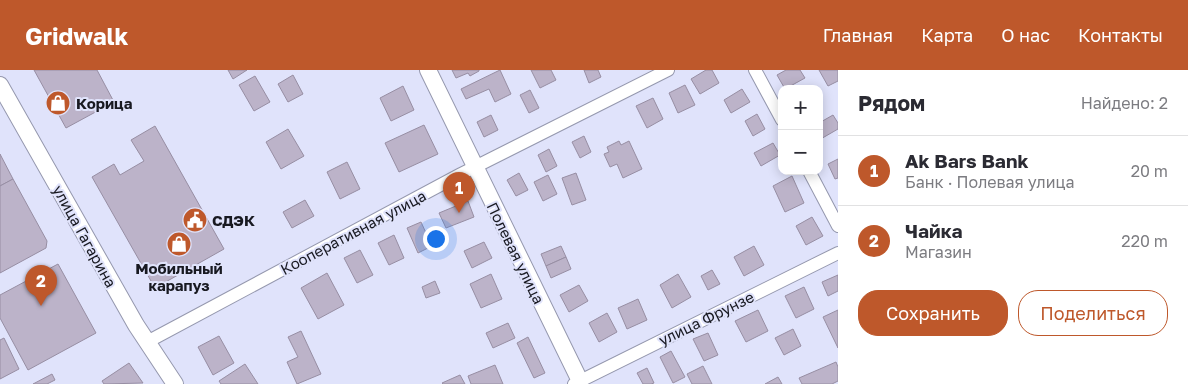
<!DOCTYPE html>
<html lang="ru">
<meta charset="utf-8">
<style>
:root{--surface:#fff;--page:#f7f7f7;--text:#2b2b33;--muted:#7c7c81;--line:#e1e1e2;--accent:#be582b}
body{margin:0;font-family:"Golos Text",sans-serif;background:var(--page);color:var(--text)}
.controls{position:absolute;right:15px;top:15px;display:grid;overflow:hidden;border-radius:10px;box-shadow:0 2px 12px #0003}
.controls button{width:45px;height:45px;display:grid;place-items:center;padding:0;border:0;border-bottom:1px solid var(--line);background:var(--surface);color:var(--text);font:25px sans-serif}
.you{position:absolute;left:435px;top:168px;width:18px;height:18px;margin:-12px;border:4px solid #fff;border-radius:50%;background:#1a73e8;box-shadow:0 0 0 8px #1a73e833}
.badge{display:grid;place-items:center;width:32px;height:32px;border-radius:50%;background:var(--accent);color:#fff;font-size:16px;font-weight:700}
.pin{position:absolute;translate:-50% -41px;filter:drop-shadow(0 1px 2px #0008)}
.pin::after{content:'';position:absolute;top:26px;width:18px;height:15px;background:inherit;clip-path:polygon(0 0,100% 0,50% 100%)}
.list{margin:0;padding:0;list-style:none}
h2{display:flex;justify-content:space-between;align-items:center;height:65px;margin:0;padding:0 20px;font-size:21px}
h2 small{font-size:16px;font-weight:400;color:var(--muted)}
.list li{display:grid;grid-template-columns:32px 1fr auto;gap:15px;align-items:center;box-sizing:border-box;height:70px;padding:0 20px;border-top:1px solid var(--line)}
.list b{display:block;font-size:19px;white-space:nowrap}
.list p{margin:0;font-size:16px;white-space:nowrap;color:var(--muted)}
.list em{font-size:16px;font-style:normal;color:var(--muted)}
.actions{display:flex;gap:10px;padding:15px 20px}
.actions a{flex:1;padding:11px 0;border:1px solid var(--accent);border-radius:20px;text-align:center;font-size:18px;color:var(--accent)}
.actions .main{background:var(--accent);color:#fff}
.map{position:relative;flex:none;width:838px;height:314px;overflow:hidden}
header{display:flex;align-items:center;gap:30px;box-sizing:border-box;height:70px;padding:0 25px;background:var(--accent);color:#fff}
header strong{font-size:24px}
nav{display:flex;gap:28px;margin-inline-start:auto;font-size:18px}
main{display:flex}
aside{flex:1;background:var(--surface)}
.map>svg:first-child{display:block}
</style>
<header>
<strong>Gridwalk</strong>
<nav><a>Главная</a><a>Карта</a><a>О нас</a><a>Контакты</a></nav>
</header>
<main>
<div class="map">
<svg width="838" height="314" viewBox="0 0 838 314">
<rect width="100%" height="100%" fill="#e0e3fb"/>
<g fill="#bcb3c9" stroke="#978ea3">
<polygon points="34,0 97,0 114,32 66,58"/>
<polygon points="228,0 247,0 233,9"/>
<polygon points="452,0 479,0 479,1 470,6 468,3 456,8"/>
<polygon points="500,0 511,24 495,32 489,19 466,29 461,19"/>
<polygon points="531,0 551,0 556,10 540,18"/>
<polygon points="584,0 598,0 601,7 589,13"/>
<polygon points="706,0 712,0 719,13 700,24 691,9"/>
<polygon points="786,0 800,0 805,8 785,19 777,5"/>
<polygon points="819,0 838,0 838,11 828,16"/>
<polygon points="293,5 303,24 288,32 278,14"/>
<polygon points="255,6 270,32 254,41 239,15"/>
<polygon points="685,15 695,35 678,43 669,23"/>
<polygon points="403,16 414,40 391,51 380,28"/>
<polygon points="742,19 750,32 731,43 724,30"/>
<polygon points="530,20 539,38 529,43 520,25"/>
<polygon points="653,28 663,49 647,58 636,36"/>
<polygon points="757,44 765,59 753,66 745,51"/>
<polygon points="491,45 498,60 484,67 477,52"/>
<polygon points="833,45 838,53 838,59 819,70 819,53"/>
<polygon points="424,55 438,84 399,102 385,73"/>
<polygon points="155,56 224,179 155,218 92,107 114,94 120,105 144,91 131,70"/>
<polygon points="288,59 304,86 281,99 266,72"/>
<polygon points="584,66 591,82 580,88 572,72"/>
<polygon points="619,71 621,75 629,71 642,99 623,108 617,94 610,97 604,84 609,82 607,77"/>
<polygon points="773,73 780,85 761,96 754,83"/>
<polygon points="549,79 557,96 546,102 538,85"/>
<polygon points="0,84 13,109 0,116"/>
<polygon points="838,89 838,108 835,109 828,94"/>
<polygon points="347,92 360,119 340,129 327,102"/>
<polygon points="519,103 528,120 516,126 507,110"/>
<polygon points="576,103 586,130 572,135 562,108"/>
<polygon points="548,105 557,124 543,131 534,112"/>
<polygon points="792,106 804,133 785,142 773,116"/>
<polygon points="13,109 47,171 46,178 0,203 0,116"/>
<polygon points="305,130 314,146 292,158 283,142"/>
<polygon points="468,131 474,147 446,158 439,143"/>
<polygon points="812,147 823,166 806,175 796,156"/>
<polygon points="421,152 432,176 418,183 407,158"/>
<polygon points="394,165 404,188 389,195 378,173"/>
<polygon points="484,172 492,188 472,198 464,181"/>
<polygon points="561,176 566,187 546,196 541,184"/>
<polygon points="754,176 764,195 744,206 734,187"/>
<polygon points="360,180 373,205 357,213 344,188"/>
<polygon points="566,187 571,199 551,208 546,196"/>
<polygon points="58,194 96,263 28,300 0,248 0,225"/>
<polygon points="712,200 720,214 708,220 701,206"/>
<polygon points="327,203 344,235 318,249 301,218"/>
<polygon points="491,204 502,229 481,238 470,214"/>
<polygon points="678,204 691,227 672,238 660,215"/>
<polygon points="838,205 838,221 828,226 822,212"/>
<polygon points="435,211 440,223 426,228 422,217"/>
<polygon points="579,215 588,231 569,242 560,225"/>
<polygon points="804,217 814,239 796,248 785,226"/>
<polygon points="638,229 647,250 627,259 618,238"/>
<polygon points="758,240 768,261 746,272 735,251"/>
<polygon points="838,240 838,278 823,247"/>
<polygon points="607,243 617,262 599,272 589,253"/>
<polygon points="508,253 515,268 493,278 486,263"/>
<polygon points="793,259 801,276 784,285 775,268"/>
<polygon points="301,261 321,304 297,314 287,292 298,287 288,267"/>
<polygon points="708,263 718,285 704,291 693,269"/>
<polygon points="219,266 234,293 213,305 198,277"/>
<polygon points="528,267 545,303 534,308 517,273"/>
<polygon points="4,268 19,299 0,309 0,270"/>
<polygon points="671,281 685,307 673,313 660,287"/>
<polygon points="836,292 838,297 838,311 832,314 802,314 799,308"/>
<polygon points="129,293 143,313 104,314 102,311"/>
<polygon points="245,294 258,314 221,314 219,311"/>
<polygon points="495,295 503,314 471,314 468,306"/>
<polygon points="703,296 712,314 692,314 687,304"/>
<polygon points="647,298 654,313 651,314 643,314 637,303"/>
<polygon points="52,304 55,310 47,314 33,314"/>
<polygon points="460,305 465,314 443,314 442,313"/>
<polygon points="778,307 782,314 765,314"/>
</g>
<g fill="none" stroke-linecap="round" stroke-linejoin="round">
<defs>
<g id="minor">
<polyline points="755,0 782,50"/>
<polyline points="809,101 838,156"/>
<polyline points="147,272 461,104 668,0"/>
<polyline points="574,314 838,183"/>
</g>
<g id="tertiary">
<polyline points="428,0 580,311"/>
<polyline points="0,15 136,255 175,314"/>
</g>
</defs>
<use href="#minor" stroke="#9598ae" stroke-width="14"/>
<use href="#tertiary" stroke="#9598ae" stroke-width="18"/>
<use href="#minor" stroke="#fff" stroke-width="12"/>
<use href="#tertiary" stroke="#fff" stroke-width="16"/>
</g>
<defs>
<symbol id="shop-disc" viewBox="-11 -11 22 22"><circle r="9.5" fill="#be582b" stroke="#e0e3fb"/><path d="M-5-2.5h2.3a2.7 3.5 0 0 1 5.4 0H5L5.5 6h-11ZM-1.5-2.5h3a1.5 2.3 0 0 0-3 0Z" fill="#fff"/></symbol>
<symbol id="civic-disc" viewBox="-11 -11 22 22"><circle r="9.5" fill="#be582b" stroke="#e0e3fb"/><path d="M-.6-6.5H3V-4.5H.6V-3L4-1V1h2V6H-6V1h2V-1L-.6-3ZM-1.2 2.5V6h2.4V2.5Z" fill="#fff"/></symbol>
</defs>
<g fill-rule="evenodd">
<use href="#shop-disc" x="44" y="19" width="28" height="28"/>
<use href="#civic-disc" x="181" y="136" width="28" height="28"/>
<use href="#shop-disc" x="165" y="160" width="28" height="28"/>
</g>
<g text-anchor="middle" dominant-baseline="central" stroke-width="4" stroke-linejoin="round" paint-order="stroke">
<g font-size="15" font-weight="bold" fill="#181921" stroke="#e0e3fb" text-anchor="start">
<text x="76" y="33">Корица</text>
<text x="212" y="150">СДЭК</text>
<text x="179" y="198" text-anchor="middle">Мобильный<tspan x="179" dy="17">карапуз</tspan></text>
</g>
<g font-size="15" fill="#181921" stroke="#e0e3fb">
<text transform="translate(353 162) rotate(-28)">Кооперативная улица</text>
<text transform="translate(85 166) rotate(61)">улица Гагарина</text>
<text transform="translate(516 183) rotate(64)">Полевая улица</text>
<text transform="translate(706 248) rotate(-26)">улица Фрунзе</text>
</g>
</g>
</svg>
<div class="controls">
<button>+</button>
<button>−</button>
</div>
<div class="you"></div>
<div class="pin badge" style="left:459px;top:143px">1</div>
<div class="pin badge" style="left:41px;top:236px">2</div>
</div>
<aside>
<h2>Рядом<small>Найдено: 2</small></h2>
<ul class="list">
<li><span class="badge">1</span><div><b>Ak Bars Bank</b><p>Банк · Полевая улица</p></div><em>20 m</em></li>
<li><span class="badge">2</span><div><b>Чайка</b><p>Магазин</p></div><em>220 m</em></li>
</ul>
<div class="actions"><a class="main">Сохранить</a><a>Поделиться</a></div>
</aside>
</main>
